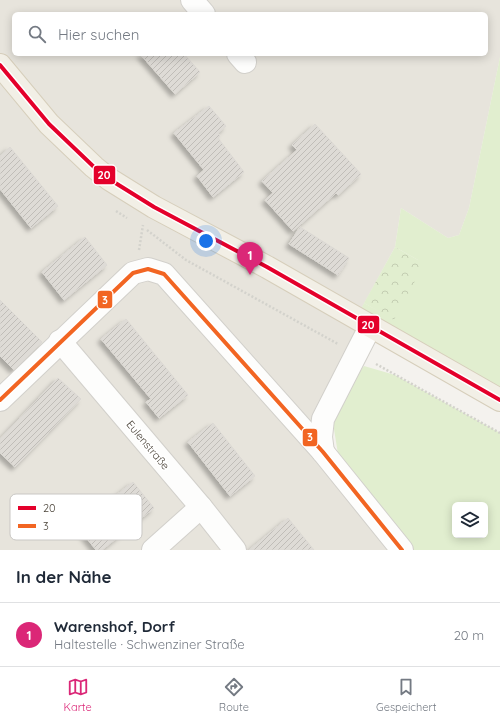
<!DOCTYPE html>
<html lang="de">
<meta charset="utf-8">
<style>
:root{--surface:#fff;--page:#f6f6f7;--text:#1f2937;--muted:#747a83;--line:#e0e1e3;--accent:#db2777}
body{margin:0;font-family:Quicksand,sans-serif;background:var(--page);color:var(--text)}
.controls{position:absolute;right:12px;bottom:12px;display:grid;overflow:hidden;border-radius:6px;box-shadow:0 2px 10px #0003}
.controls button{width:36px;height:36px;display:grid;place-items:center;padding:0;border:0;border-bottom:1px solid var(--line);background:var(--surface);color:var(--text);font:20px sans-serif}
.you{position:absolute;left:206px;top:241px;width:14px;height:14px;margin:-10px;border:3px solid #fff;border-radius:50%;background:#1a73e8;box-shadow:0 0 0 6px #1a73e833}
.badge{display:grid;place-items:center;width:26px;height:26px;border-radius:50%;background:var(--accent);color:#fff;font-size:13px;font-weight:700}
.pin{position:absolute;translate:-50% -33px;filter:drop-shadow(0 1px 2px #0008)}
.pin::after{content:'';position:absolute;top:21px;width:14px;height:12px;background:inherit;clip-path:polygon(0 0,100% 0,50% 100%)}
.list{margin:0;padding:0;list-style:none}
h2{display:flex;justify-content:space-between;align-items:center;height:52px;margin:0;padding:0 16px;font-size:17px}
h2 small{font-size:13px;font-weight:400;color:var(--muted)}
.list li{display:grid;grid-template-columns:26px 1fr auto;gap:12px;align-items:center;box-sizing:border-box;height:64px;padding:0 16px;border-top:1px solid var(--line)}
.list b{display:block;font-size:15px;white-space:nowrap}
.list p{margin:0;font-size:13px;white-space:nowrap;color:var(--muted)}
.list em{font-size:13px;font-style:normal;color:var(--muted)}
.icon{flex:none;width:22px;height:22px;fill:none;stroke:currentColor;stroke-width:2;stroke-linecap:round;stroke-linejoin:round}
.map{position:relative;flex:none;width:500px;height:550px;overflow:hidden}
.search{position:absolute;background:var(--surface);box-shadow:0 2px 10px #0003;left:12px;right:12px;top:12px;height:44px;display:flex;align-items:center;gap:10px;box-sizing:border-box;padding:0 14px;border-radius:6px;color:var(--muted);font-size:15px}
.sheet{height:116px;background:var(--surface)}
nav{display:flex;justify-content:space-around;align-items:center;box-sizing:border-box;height:56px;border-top:1px solid var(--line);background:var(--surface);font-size:11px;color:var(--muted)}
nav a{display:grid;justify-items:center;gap:2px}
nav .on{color:var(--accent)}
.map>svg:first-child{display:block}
</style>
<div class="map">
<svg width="500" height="550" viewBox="0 0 500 550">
<defs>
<pattern id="forest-crowns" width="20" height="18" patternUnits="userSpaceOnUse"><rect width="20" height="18" fill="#e1eecf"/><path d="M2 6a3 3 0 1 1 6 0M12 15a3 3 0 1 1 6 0" fill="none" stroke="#c3cdb2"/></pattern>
<pattern id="building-hatch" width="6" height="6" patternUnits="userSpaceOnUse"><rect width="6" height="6" fill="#dedbd6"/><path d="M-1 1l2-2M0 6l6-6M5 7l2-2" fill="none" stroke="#c0bdb8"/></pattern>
<filter id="shadow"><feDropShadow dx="-3.5" dy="3.5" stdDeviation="2" flood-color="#0004"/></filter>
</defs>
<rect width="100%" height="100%" fill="#f4f2ee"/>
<path fill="#e7e4dc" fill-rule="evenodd" d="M 0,0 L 500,0 L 500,57 L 469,208 L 459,235 L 448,238 L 401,208 L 395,247 L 360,311 L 357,354 L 321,437 L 402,550 L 0,550 ZM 14,14 L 486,14 L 486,54 L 14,54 Z"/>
<g fill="#e1eecf" fill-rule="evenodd">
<polygon points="500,57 500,390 360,311 364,303 394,319 418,260 395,247 401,208 448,238 459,235 469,208"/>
<path d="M 364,366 L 395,375 L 500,433 L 500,550 L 409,550 L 338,454 L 333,423 L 356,377 ZM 455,505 L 485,505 L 485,535 L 455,535 Z"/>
</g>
<polygon fill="url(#forest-crowns)" points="395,247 418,260 421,270 394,320 364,303"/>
<g fill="url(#building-hatch)" stroke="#dcd9d4" filter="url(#shadow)">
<polygon points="140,54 184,54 200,72 175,94"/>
<polygon points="209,106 226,126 218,133 220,136 218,138 244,172 213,197 197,176 204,170 174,133"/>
<polygon points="315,124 361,174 338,195 336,193 293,231 265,200 273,193 262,181 297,150 292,145"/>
<polygon points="10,147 58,206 31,228 0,189 0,156"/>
<polygon points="300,227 349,258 338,275 289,244"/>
<polygon points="85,237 107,265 64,300 42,272"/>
<polygon points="0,300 42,342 14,370 0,356"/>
<polygon points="126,319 188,395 159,418 146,402 151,399 101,339"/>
<polygon points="58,378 81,399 15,467 0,453 0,439"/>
<polygon points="213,423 255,476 230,496 188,442"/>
<polygon points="133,482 154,508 102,550 96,550 77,526"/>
<polygon points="288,518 314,550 249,550"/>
</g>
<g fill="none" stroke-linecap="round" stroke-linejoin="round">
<defs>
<g id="minor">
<polyline points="192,0 204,14"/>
<polyline points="238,54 245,62"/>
<polyline points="60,341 201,507 235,550"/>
<polyline points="0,400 133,273 148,269 164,274 323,452 402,550"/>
<polyline points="323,452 321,437 323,419 370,327"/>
<polyline points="153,550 201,507"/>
</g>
<polyline id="major" points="0,65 49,124 94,167 109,179 154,207 267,267 500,400"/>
</defs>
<use href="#minor" stroke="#d2d0cb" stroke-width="24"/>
<use href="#major" stroke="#d6cebb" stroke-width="24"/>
<g stroke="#d3d2cc" stroke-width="2.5" stroke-dasharray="2 2" stroke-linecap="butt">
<polyline points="116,211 127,218"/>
<polyline points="147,230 186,260 338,344"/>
<polyline points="139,250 143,225"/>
<polyline points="376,364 500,433"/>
</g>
<use href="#minor" stroke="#fdfdfc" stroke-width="22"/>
<use href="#major" stroke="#f2efe6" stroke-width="22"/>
<defs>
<polyline id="bus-1" points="0,65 49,124 94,167 109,179 154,207 267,267 500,400"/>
<polyline id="bus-2" points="0,400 133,273 148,269 164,274 323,452 402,550"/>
</defs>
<use href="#bus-1" stroke="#fff" stroke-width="7"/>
<use href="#bus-2" stroke="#fff" stroke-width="7"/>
<use href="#bus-1" stroke="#e4002b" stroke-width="4"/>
<use href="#bus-2" stroke="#f26522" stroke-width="4"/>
</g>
<g text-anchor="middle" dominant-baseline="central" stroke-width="3.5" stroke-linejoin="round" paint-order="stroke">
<g font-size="11" fill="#4b4439" stroke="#fff">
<text transform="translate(148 445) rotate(50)">Eulenstraße</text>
</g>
</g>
<rect x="10" y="494" width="132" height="46" rx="6" fill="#fff" stroke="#c9c7c4" stroke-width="1"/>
<rect x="18" y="506" width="18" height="4" fill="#e4002b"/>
<rect x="18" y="524" width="18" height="4" fill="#f26522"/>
<g font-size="11" fill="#4b4439">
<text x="43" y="512">20</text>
<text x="43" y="530">3</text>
</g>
<g stroke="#fff" stroke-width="1.5">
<rect x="93" y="165" width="23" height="20" rx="4" fill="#e4002b"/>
<rect x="97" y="290" width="16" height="19" rx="4" fill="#f26522"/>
<rect x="357" y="315" width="23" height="19" rx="4" fill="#e4002b"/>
<rect x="302" y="428" width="16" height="19" rx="4" fill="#f26522"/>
</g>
<g font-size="11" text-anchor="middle" font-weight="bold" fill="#fff">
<text x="104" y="179">20</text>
<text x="105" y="304">3</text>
<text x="368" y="329">20</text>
<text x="310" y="441">3</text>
</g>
</svg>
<div class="controls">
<button><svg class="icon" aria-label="layers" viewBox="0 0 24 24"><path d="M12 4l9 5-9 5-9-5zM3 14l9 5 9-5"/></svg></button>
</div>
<div class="you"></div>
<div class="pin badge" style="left:250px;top:275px">1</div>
<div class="search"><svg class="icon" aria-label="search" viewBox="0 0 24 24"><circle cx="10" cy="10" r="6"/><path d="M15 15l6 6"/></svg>Hier suchen</div>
</div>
<section class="sheet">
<h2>In der Nähe<small></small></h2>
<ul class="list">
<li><span class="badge">1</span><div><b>Warenshof, Dorf</b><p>Haltestelle · Schwenziner Straße</p></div><em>20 m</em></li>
</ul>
</section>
<nav>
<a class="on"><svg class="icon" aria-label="map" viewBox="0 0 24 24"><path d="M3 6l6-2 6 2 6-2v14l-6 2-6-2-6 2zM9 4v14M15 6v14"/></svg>Karte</a>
<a><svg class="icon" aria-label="directions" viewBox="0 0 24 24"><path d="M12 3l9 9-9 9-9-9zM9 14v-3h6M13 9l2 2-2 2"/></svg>Route</a>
<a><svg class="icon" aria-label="saved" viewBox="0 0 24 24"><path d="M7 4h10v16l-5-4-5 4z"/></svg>Gespeichert</a>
</nav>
